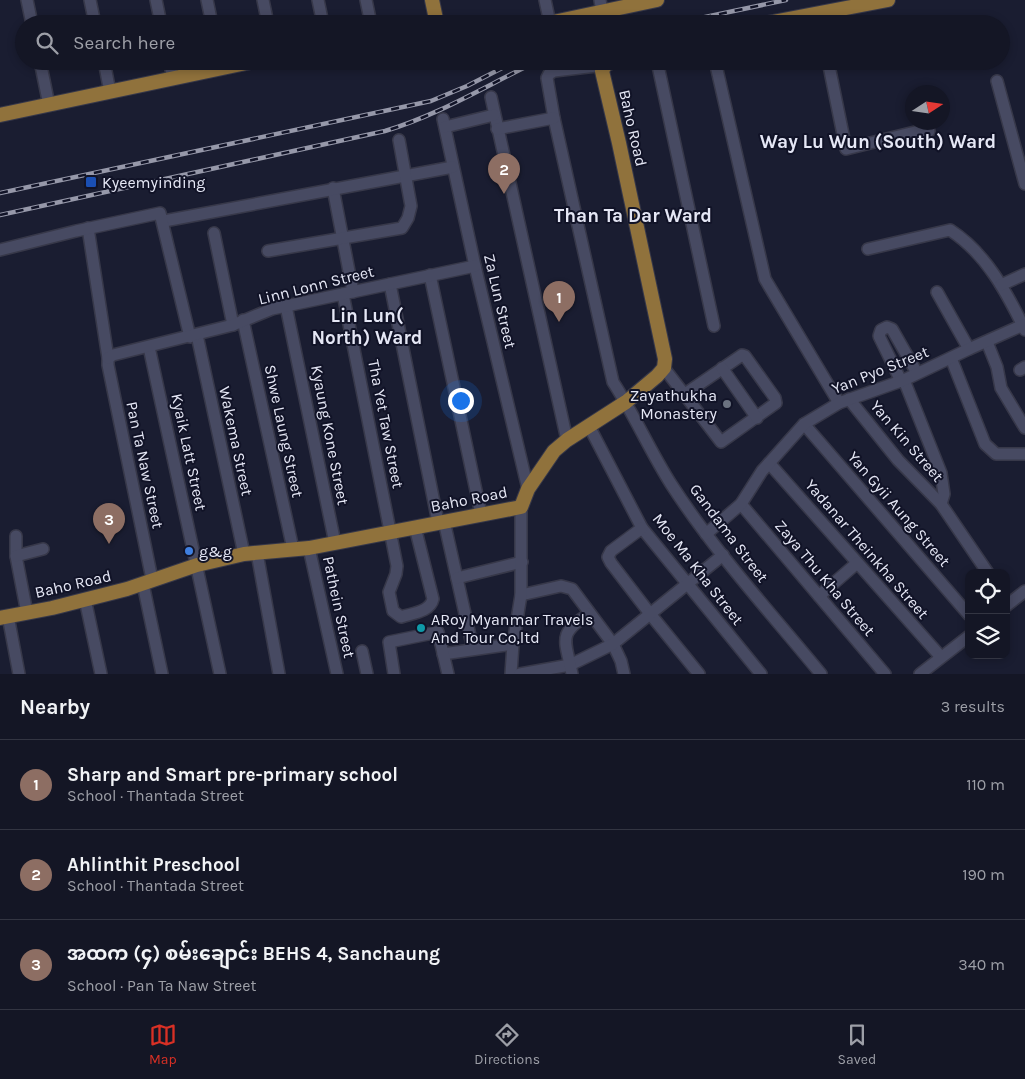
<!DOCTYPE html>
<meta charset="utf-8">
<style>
:root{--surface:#141625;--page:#1d1f2d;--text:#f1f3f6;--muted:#9d9fa7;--line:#333542;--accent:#d93025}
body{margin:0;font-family:Karla,"Noto Sans Myanmar",sans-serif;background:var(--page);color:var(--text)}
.controls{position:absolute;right:15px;bottom:15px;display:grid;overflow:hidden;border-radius:10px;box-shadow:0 2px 8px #0003}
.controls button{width:45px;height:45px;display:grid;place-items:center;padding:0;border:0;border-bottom:1px solid var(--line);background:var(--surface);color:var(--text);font:25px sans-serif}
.compass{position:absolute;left:905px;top:85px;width:45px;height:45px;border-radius:50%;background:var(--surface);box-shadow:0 2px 8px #0003;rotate:78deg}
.you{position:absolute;left:460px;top:400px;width:18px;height:18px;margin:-12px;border:4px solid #fff;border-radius:50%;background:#1a73e8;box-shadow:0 0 0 8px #1a73e833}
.badge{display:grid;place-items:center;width:32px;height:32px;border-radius:50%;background:var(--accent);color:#fff;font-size:16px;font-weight:700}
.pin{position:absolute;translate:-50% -41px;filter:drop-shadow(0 1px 2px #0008)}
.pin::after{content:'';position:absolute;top:26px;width:18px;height:15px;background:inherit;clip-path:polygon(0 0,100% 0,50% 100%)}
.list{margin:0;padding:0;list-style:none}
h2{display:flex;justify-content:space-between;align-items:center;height:65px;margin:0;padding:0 20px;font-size:21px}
h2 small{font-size:16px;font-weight:400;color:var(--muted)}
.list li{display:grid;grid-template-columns:32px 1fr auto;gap:15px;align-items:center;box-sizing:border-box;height:90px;padding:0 20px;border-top:1px solid var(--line)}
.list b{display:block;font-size:19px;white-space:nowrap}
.list p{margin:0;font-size:16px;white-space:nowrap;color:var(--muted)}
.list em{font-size:16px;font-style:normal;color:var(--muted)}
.icon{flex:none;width:28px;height:28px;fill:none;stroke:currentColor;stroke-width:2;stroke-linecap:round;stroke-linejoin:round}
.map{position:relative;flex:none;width:1025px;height:674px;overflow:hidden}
.search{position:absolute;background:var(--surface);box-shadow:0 2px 8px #0003;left:15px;right:15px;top:15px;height:55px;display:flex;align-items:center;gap:12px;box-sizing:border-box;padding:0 18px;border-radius:28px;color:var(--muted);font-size:19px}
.sheet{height:335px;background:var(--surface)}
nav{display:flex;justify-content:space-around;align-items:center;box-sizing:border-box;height:70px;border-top:1px solid var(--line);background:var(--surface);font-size:14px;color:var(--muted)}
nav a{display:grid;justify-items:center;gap:2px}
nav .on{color:var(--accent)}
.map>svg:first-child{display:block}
</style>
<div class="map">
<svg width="1025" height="674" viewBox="0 0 1025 674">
<rect width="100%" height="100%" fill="#1a1d31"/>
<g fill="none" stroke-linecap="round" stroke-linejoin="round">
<defs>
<g id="minor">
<polyline points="27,0 32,24"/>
<polyline points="90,0 95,24"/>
<polyline points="156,0 161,24"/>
<polyline points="207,0 212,24"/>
<polyline points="263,0 268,24"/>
<polyline points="318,0 323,24"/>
<polyline points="366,0 371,24"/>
<polyline points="545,0 550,23"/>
<polyline points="600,0 602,12"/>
<polyline points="819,13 821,24"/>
<polyline points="40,61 49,105"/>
<polyline points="104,61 110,92"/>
<polyline points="169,61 173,78"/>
<polyline points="657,61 714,326"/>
<polyline points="715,61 765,279 839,403"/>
<polyline points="828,61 846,149 919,131 929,131"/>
<path d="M 605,65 L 554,71 L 549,74 L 547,78 L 554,118 L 613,382 C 634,414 650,451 671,484 C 715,552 770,612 821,674"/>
<polyline points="997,81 1025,184"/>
<polyline points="491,97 567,440"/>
<polyline points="443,119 475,266 528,489"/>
<polyline points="445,127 494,115"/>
<polyline points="497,129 554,118"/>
<polyline points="333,188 353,292"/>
<polyline points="164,221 453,167"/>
<polyline points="88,228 108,358 108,365 152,579"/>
<polyline points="214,233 233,325"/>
<path d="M 868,249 L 950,230 C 986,253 1007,293 1025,330"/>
<polyline points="0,250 76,231 160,213 190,337"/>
<polyline points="268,251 402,228 408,218 411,206 399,140"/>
<polyline points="430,275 481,514"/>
<polyline points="390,284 438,522"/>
<polyline points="1001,285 1025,274"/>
<polyline points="937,292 969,349"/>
<path d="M 343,294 L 397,566 L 396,574 L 389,592 L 393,611 L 401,617 C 413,613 430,612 433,599 L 415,527"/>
<polyline points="286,306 335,543"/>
<polyline points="243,320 293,549"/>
<polyline points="197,335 244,554"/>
<polyline points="987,342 997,367 1001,388 1025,428"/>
<polyline points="149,347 220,674"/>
<polyline points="108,358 113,355 233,325 272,309 286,306 475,266"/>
<polyline points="951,358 985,444 996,454 1025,454"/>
<polyline points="664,368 721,442 776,403 775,398 745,356 742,355 685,394"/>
<polyline points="722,368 757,418"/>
<polyline points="1020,370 1025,367"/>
<polyline points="904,380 941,473 944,494 941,504"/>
<polyline points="901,381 879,336 881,330 887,327 892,329 917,373"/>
<polyline points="849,399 898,460 941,504 988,573"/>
<polyline points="804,424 969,615"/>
<polyline points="589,426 642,528 761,674"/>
<polyline points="769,463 941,657"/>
<polyline points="741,504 885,674"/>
<polyline points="444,521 473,649"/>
<polyline points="642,528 611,551 608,557 611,563 651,615 699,674"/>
<polyline points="706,534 741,504 762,471 804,424 839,403 904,380 969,349 1023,325"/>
<polyline points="16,536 16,556 27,613"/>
<polyline points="309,548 337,674"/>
<polyline points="257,553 279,674"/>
<polyline points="16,556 43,549"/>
<polyline points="457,578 522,562"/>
<polyline points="143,584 162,674"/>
<polyline points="521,595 561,586 572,589 613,644 621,661 624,674"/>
<polyline points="819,596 857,563"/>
<polyline points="85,599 101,674"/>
<polyline points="1006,606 1025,591"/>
<polyline points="8,616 19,674"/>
<polyline points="362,651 367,674"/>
<polyline points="443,654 513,644"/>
<polyline points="394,674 389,642 438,632 448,674"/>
<polyline points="511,674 513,644 521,595 521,507"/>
<polyline points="520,674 570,665 613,644 723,555"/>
<path d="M 572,674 C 566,641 556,634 589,614"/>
<polyline points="920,674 969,636"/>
</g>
<g id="major">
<polyline points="432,0 437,24"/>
<polyline points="544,24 657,0"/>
<polyline points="763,24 888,0"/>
<polyline points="0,115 255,61"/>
<polyline points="0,618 52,608 127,589 197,565 244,554 309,548 521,507 528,489 554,451 567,440 626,402 657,376 664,368 665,359 619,143 602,71 605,65 614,61"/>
</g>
</defs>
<use href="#minor" stroke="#373849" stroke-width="14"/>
<use href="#major" stroke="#373849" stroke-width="16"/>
<use href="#minor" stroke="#474a62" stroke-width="11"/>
<use href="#major" stroke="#90723c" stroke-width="14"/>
<defs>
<g id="rail">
<polyline points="650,24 679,18"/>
<polyline points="672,24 786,0"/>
<polyline points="0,193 431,101 467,86 516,61"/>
<path d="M 0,215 L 385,131 C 439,115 487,85 538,61"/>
</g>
</defs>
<use href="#rail" stroke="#9698a9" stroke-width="4.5"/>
<use href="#rail" stroke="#111327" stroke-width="2.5" stroke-dasharray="8" stroke-linecap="butt"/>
</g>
<rect fill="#1a4fb4" stroke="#111327" stroke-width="2" x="85" y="176" width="12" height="12" rx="2.5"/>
<circle fill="#6b7280" stroke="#111327" stroke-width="2" cx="727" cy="404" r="5"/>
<circle fill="#3f7fe0" stroke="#111327" stroke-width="2" cx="189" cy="551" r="5"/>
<circle fill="#0f9aa8" stroke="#111327" stroke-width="2" cx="421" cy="628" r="5"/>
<g text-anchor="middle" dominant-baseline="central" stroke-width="4" stroke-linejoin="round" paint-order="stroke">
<g font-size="16" fill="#e5e7f5" stroke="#111327">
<text transform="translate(633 128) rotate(77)">Baho Road</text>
<text transform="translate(316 285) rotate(-14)">Linn Lonn Street</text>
<text transform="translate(500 301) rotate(77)">Za Lun Street</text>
<text transform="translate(880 370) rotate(-22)">Yan Pyo Street</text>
<text transform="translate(386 424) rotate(79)">Tha Yet Taw Street</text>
<text transform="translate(284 431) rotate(78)">Shwe Laung Street</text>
<text transform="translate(330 435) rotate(79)">Kyaung Kone Street</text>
<text transform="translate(236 441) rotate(78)">Wakema Street</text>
<text transform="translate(907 441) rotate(49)">Yan Kin Street</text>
<text transform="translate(189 452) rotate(78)">Kyaik Latt Street</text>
<text transform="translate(145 465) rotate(78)">Pan Ta Naw Street</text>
<text transform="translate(469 499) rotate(-11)">Baho Road</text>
<text transform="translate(899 509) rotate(49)">Yan Gyii Aung Street</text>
<text transform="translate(729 533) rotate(53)">Gandama Street</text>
<text transform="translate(867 549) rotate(49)">Yadanar Theinkha Street</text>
<text transform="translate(698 569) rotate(52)">Moe Ma Kha Street</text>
<text transform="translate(825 578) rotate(50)">Zaya Thu Kha Street</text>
<text transform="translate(73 584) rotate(-13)">Baho Road</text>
<text transform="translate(339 607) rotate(78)">Pathein Street</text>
</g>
<g font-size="16" fill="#e5e7f5" stroke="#111327" text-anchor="start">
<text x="102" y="182">Kyeemyinding</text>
<text x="717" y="395" text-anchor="end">Zayathukha<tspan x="717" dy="18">Monastery</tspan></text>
<text x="199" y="551">g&amp;g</text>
<text x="431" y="619">ARoy Myanmar Travels<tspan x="431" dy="18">And Tour Co,ltd</tspan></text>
</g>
<g font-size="19" font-weight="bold" fill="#e5e7f5" stroke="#111327">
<text x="878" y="142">Way Lu Wun (South) Ward</text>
<text x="633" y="216">Than Ta Dar Ward</text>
<text x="367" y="316">Lin Lun(<tspan x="367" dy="22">North) Ward</tspan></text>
</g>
</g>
</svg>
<div class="controls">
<button><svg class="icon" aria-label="locate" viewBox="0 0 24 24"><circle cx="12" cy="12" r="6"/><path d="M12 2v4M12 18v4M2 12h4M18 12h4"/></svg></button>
<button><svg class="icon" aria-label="layers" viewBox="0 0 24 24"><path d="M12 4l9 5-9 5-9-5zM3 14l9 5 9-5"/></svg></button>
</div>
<svg class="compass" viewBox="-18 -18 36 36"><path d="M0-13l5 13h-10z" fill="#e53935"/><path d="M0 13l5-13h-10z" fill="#9d9fa7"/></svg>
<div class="you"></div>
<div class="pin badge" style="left:559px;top:322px;background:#8d6e63">1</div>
<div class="pin badge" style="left:504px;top:194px;background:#8d6e63">2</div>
<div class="pin badge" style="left:109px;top:544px;background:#8d6e63">3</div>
<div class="search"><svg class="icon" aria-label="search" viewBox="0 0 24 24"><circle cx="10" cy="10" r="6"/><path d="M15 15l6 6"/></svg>Search here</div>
</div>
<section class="sheet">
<h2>Nearby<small>3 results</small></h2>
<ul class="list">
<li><span class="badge" style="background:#8d6e63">1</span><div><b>Sharp and Smart pre-primary school</b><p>School · Thantada Street</p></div><em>110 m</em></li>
<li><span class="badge" style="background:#8d6e63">2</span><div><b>Ahlinthit Preschool</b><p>School · Thantada Street</p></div><em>190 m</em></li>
<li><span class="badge" style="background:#8d6e63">3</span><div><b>အထက (၄) စမ်းချောင်း BEHS 4, Sanchaung</b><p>School · Pan Ta Naw Street</p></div><em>340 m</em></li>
</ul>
</section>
<nav>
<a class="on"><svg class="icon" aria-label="map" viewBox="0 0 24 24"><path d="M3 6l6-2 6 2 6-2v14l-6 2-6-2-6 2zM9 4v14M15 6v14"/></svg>Map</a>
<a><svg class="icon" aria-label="directions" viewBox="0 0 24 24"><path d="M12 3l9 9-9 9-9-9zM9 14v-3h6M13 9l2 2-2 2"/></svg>Directions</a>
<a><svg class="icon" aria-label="saved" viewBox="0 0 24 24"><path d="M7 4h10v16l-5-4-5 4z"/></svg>Saved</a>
</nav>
